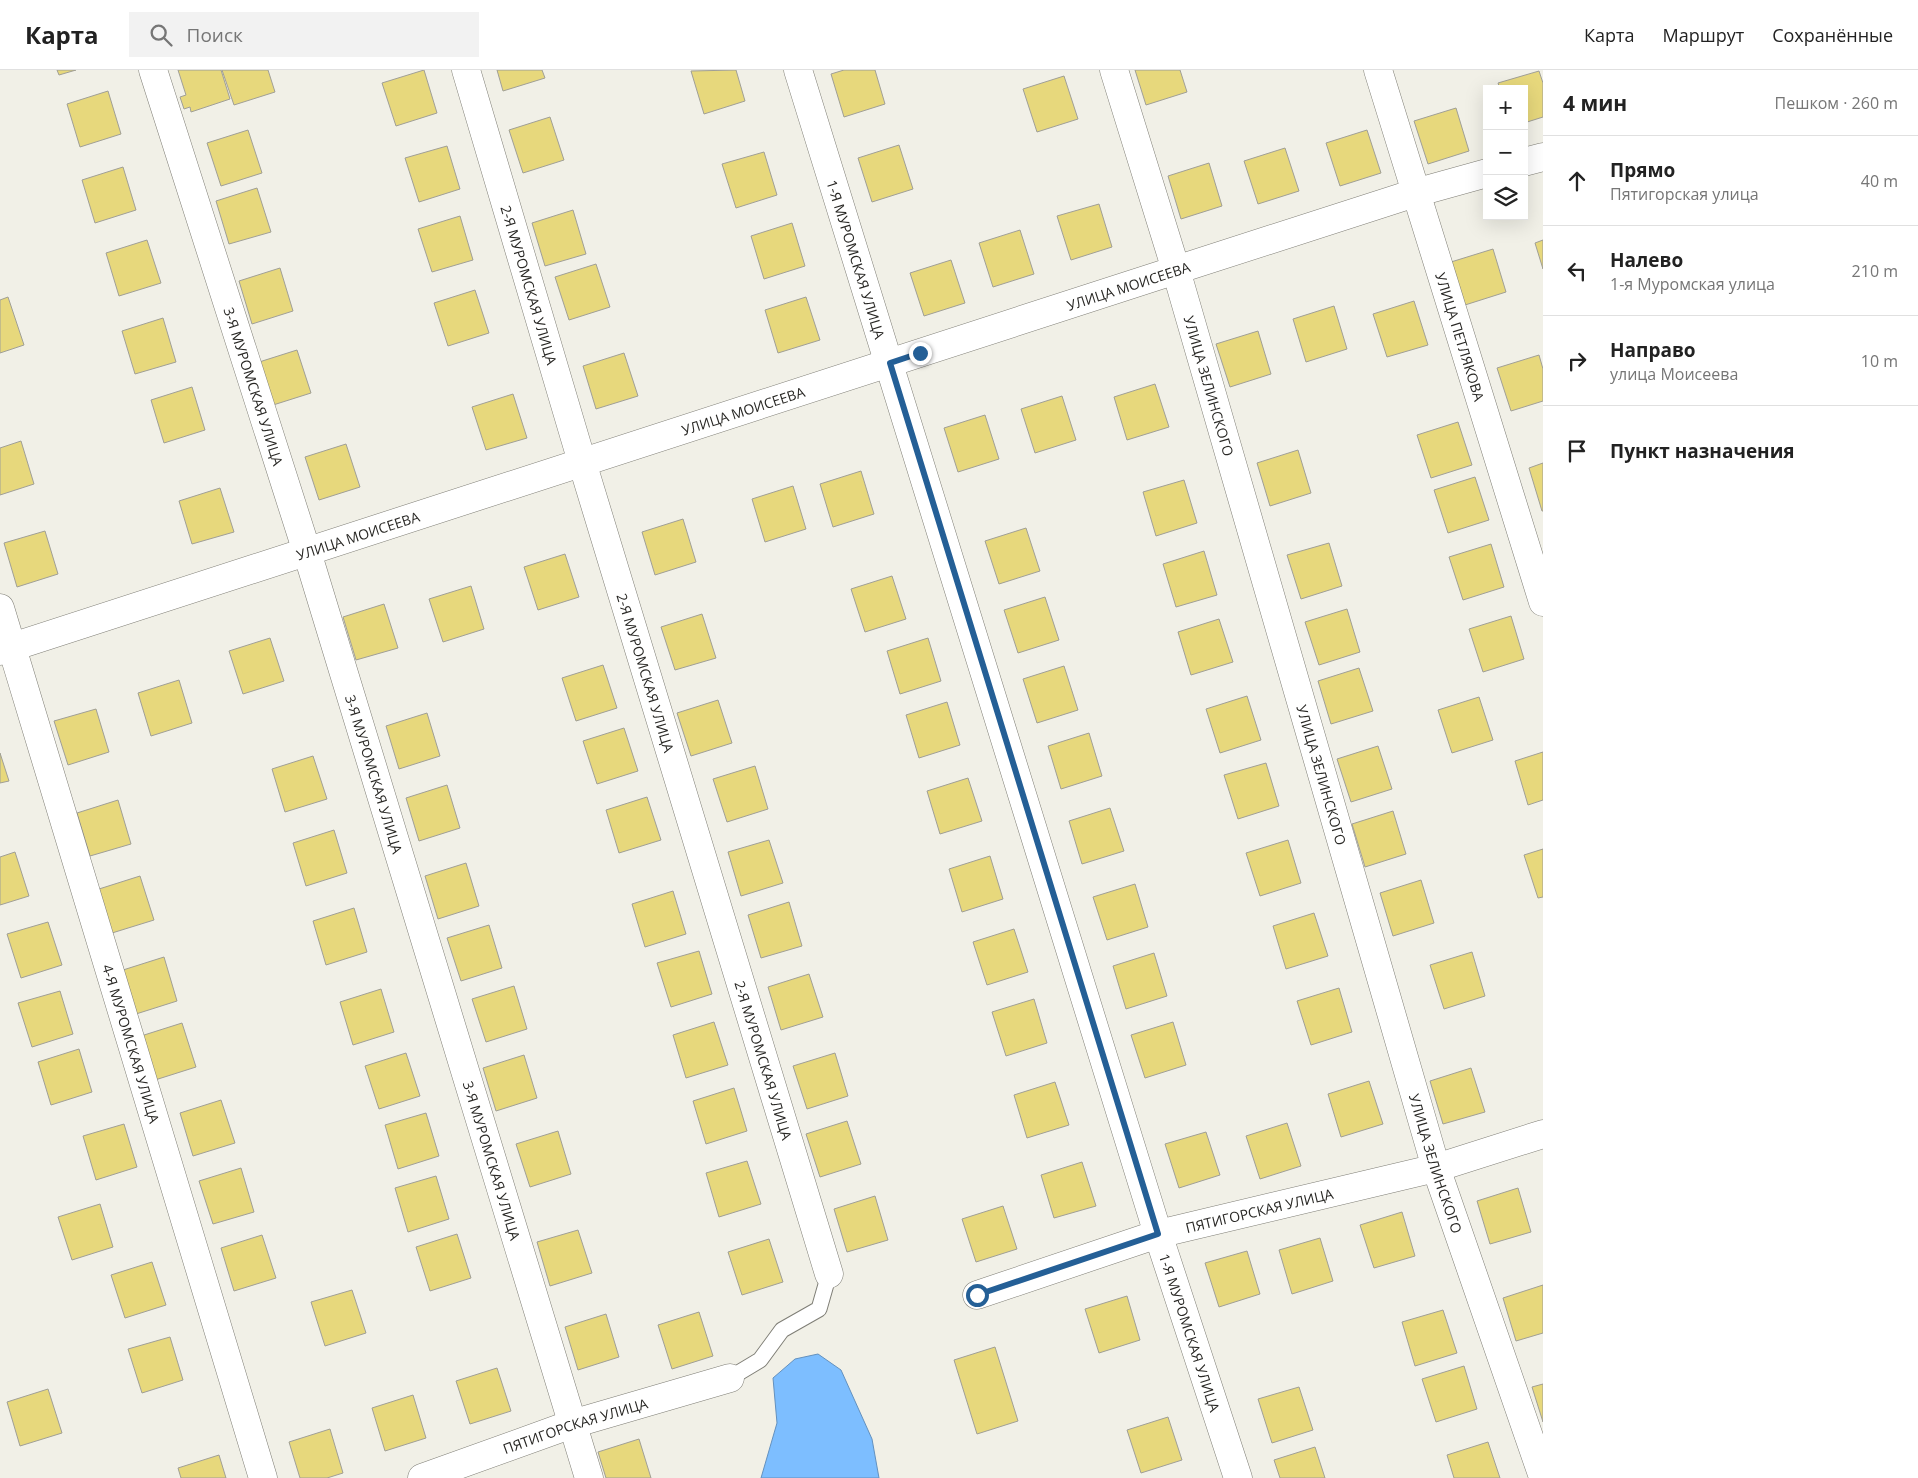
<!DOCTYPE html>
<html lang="ru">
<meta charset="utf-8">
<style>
:root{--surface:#fff;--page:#f2f2f2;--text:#222;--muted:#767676;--line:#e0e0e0}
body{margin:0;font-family:"Open Sans",sans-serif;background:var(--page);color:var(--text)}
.controls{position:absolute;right:15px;top:15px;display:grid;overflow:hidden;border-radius:0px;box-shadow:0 5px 20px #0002}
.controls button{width:45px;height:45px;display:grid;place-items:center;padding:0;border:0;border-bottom:1px solid var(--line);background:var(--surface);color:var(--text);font:25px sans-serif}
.stop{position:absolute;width:15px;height:15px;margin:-11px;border:4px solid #245f96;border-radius:50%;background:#fff}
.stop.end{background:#245f96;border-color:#fff;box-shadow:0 1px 5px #0008}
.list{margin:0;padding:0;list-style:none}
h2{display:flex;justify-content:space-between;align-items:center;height:65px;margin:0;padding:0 20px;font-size:21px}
h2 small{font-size:16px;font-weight:400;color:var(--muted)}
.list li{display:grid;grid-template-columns:32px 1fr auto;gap:15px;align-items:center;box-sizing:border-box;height:90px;padding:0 20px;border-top:1px solid var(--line)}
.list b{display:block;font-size:19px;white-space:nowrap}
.list p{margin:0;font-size:16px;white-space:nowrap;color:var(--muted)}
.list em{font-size:16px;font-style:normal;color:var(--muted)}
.icon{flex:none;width:28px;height:28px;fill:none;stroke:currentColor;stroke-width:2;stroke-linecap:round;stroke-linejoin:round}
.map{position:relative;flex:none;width:1543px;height:1408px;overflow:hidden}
header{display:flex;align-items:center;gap:30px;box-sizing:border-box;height:70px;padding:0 25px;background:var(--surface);border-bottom:1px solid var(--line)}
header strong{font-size:24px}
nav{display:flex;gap:28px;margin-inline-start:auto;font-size:18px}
.search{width:350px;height:45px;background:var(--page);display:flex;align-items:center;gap:12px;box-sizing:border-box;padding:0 18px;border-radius:0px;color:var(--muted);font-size:19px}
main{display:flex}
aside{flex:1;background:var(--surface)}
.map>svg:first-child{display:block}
</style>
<header>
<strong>Карта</strong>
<div class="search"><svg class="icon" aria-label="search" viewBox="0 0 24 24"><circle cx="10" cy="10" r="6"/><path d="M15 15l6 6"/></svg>Поиск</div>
<nav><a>Карта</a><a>Маршрут</a><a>Сохранённые</a></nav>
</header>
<main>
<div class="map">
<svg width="1543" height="1408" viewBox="0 0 1543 1408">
<rect width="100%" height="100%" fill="#f1f0e7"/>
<polygon fill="#7dbeff" stroke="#6491be" points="818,1284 841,1300 872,1369 879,1408 761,1408 777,1353 773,1308 795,1289"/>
<g fill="#e7d87c" stroke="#a09f96">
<polygon points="57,0 76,0 59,5"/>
<polygon points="178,0 221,0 230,29 191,42 190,37 184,39 180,27 186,25"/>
<polygon points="222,0 268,0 275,22 234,35"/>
<polygon points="424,0 437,43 396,56 382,13"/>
<polygon points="497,0 542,0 545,8 503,21"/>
<polygon points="736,0 745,31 704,44 691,1"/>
<polygon points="844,0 875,0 885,34 844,47 831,4"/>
<polygon points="1135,0 1180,0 1187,22 1146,35"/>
<polygon points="1539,1 1543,13 1543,47 1524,53 1524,19 1500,19 1498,13"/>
<polygon points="1064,6 1078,49 1037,62 1023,19"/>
<polygon points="108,21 121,64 80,77 67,34"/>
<polygon points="1456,38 1469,81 1428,94 1414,51"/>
<polygon points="550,47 564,90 523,103 509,60"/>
<polygon points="248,60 262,103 221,116 207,73"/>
<polygon points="1367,60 1381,103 1340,116 1326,73"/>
<polygon points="899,75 913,119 872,132 858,88"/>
<polygon points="447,76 460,119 419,132 405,88"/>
<polygon points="1285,78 1299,121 1258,134 1244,91"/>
<polygon points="764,82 777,125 736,138 722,94"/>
<polygon points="1209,93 1222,136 1181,149 1168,106"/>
<polygon points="123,97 136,140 95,153 82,110"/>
<polygon points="257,118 271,162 229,174 216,131"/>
<polygon points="1099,134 1112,177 1071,190 1057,146"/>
<polygon points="573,140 586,184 545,196 532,153"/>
<polygon points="460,146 473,190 432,202 418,159"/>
<polygon points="792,153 805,196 764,209 751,166"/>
<polygon points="1020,160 1034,204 993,217 979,173"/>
<polygon points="147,170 161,213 119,226 106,183"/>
<polygon points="1543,170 1543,199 1535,173"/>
<polygon points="1493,179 1506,222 1465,235 1451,192"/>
<polygon points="951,190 965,233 924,246 910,203"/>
<polygon points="596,194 610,237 569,250 555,207"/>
<polygon points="280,198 293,241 252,254 239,211"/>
<polygon points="475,220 489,263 448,276 434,233"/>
<polygon points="8,227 24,275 0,283 0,230"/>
<polygon points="806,227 820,270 778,283 765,240"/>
<polygon points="1414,231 1428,275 1387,287 1373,244"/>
<polygon points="1334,236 1347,279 1306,292 1293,249"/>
<polygon points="163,248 176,292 135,304 122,261"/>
<polygon points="1258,261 1271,304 1230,317 1216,274"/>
<polygon points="297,280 311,323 270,336 256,293"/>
<polygon points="624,283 638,326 596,339 583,296"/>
<polygon points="1539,285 1543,299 1543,331 1511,341 1497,298"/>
<polygon points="1155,314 1169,357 1127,370 1114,327"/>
<polygon points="192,317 205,360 164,373 151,330"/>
<polygon points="513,324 527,368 486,380 472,337"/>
<polygon points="1062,326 1076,370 1035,383 1021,339"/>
<polygon points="985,345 999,389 958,402 944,358"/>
<polygon points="1458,352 1472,395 1431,408 1417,365"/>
<polygon points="21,371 34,414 0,425 0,378"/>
<polygon points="346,374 360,417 319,430 305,387"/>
<polygon points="1298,380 1311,423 1270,436 1257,393"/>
<polygon points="1543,393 1543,441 1542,441 1529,398"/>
<polygon points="861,401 874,444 833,457 820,414"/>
<polygon points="1475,407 1489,450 1448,463 1434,420"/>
<polygon points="1184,410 1197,453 1156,466 1143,422"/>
<polygon points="793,416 806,459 765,472 752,429"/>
<polygon points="220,418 234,462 192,474 179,431"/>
<polygon points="683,449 696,492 655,505 642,462"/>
<polygon points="1026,458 1040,501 999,514 985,471"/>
<polygon points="45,461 58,504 17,517 4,473"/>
<polygon points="1329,473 1342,516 1301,529 1287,485"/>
<polygon points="1491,474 1504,517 1463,530 1449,487"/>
<polygon points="1204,481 1217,525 1176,537 1163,494"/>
<polygon points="565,484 579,527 538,540 524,497"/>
<polygon points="892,506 906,549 865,562 851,519"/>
<polygon points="471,516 484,559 443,572 429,529"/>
<polygon points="1045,527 1059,570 1018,583 1004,540"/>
<polygon points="384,534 398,578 356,590 343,547"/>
<polygon points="1347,539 1360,582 1319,595 1305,552"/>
<polygon points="702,544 716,588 675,600 661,557"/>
<polygon points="1511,546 1524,589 1483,602 1469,559"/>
<polygon points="1219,549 1233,592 1191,605 1178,562"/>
<polygon points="270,568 284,611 243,624 229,581"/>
<polygon points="928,568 941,611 900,624 887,581"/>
<polygon points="603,595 617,638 576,651 562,608"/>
<polygon points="1064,596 1078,640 1037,653 1023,609"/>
<polygon points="1359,598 1373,641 1331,654 1318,611"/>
<polygon points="179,610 192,653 151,666 138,623"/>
<polygon points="1247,626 1261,670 1220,683 1206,639"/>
<polygon points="1479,627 1493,670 1452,683 1438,640"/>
<polygon points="718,630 732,673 691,686 677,643"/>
<polygon points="947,632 960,675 919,688 906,645"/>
<polygon points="96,639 109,682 68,695 54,651"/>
<polygon points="427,643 440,686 399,699 386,656"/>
<polygon points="624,658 638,701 597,714 583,671"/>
<polygon points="1089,663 1102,706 1061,719 1048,676"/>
<polygon points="1378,676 1392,719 1351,732 1337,689"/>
<polygon points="1543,682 1543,730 1528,735 1515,691"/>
<polygon points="0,683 9,711 0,713"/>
<polygon points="313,686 327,729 285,742 272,699"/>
<polygon points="1266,693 1279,736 1238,749 1224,705"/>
<polygon points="755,696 768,739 727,752 713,709"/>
<polygon points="968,708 982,751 940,764 927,721"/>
<polygon points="447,715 460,758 419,771 406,728"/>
<polygon points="647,727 661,770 619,783 606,740"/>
<polygon points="118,730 131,774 90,786 77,743"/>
<polygon points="1110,738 1124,781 1082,794 1069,751"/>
<polygon points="1393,741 1406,784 1365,797 1352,754"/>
<polygon points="334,760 347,803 306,816 293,773"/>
<polygon points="769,770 783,813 741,826 728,782"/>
<polygon points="1288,770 1301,813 1260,826 1246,783"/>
<polygon points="1543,779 1543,827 1538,828 1524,785"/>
<polygon points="15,782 29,826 0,835 0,787"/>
<polygon points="990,786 1003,829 962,842 949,799"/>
<polygon points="466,793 479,836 438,849 425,806"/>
<polygon points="140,806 154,850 112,863 99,819"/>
<polygon points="1421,810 1434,853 1393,866 1380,823"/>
<polygon points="1135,814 1148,857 1107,870 1093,827"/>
<polygon points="673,821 686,864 645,877 632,834"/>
<polygon points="789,832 802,876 761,888 748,845"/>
<polygon points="354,838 367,882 326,895 313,851"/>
<polygon points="1314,843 1328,886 1286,899 1273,856"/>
<polygon points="48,852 62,895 21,908 7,864"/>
<polygon points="489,855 502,898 461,911 447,868"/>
<polygon points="1014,859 1028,902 987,915 973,872"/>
<polygon points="699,881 712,924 671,937 657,893"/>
<polygon points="1472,882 1485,926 1444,939 1430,895"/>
<polygon points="1154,883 1167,926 1126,939 1113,896"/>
<polygon points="164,887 177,931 136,944 123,900"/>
<polygon points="809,904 823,947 781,960 768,917"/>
<polygon points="514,916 527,959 486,972 472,929"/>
<polygon points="1339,918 1352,962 1311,975 1297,931"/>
<polygon points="381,919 394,962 353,975 340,932"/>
<polygon points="60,921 73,964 32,977 18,933"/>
<polygon points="1034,929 1047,973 1006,986 992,942"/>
<polygon points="714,952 728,995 686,1008 673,965"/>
<polygon points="1173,952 1186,995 1145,1008 1131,965"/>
<polygon points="182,953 196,997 155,1010 141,966"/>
<polygon points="79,979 92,1022 51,1035 38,992"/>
<polygon points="406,983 420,1026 379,1039 365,996"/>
<polygon points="835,983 848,1026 807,1039 793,996"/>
<polygon points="524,985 537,1028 496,1041 483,998"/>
<polygon points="1471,998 1485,1042 1443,1054 1430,1011"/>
<polygon points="1369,1011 1383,1054 1341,1067 1328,1024"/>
<polygon points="1055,1012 1069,1055 1027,1068 1014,1025"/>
<polygon points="734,1018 747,1061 706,1074 693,1031"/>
<polygon points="221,1030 235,1073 193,1086 180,1043"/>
<polygon points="426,1043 439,1086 398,1099 385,1055"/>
<polygon points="847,1051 861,1094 820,1107 806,1064"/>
<polygon points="1287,1053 1301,1096 1260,1109 1246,1066"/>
<polygon points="124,1054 137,1097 96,1110 83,1066"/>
<polygon points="558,1061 571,1104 530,1117 516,1074"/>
<polygon points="1206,1062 1220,1105 1179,1118 1165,1074"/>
<polygon points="747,1091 761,1134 719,1147 706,1103"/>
<polygon points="1082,1092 1096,1136 1054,1148 1041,1105"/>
<polygon points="241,1098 254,1142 213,1154 199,1111"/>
<polygon points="436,1106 449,1149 408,1162 395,1118"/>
<polygon points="1518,1118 1531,1162 1490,1174 1477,1131"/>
<polygon points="875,1126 888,1170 847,1182 834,1139"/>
<polygon points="100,1134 113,1177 72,1190 58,1147"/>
<polygon points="1003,1136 1017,1179 976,1192 962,1149"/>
<polygon points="1402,1142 1415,1186 1374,1198 1360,1155"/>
<polygon points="578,1160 592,1203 550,1216 537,1172"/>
<polygon points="457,1164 471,1208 430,1221 416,1177"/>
<polygon points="262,1165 276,1208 234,1221 221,1178"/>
<polygon points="1320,1168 1333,1211 1292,1224 1279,1180"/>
<polygon points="769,1169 783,1212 742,1225 728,1182"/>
<polygon points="1247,1181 1260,1224 1219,1237 1205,1193"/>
<polygon points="152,1192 166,1235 125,1248 111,1205"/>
<polygon points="1543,1215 1543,1263 1516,1271 1503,1228"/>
<polygon points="352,1220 366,1263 325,1276 311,1232"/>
<polygon points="1127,1226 1140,1270 1099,1283 1085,1239"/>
<polygon points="1443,1240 1457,1283 1415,1296 1402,1252"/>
<polygon points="699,1242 713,1286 672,1299 658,1255"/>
<polygon points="606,1244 619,1287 578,1300 565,1257"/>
<polygon points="170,1267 183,1310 142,1323 128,1279"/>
<polygon points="995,1277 1018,1351 977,1364 954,1290"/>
<polygon points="1464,1296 1477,1339 1436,1352 1422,1309"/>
<polygon points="497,1298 511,1341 470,1354 456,1311"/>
<polygon points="1543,1314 1543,1352 1532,1317"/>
<polygon points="1299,1317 1313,1360 1272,1373 1258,1329"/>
<polygon points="48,1319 62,1363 20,1376 7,1332"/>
<polygon points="413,1325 426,1368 385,1381 372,1338"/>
<polygon points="1168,1347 1182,1390 1141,1403 1127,1360"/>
<polygon points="330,1359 343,1403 327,1408 300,1408 289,1372"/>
<polygon points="639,1369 651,1408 606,1408 598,1382"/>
<polygon points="1488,1372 1500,1408 1454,1408 1447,1385"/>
<polygon points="1315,1377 1325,1408 1280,1408 1274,1390"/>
<polygon points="219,1385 226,1408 181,1408 178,1398"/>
</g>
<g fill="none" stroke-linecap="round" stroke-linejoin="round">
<defs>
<polyline id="lane" points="730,1308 760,1290 782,1260 819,1239 829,1204"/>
<g id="street">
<path id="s1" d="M 153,0 L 307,482 L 589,1408"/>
<path id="s2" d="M 466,0 L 582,392 L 829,1204"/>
<path id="s3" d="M 798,0 L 1158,1164 L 1238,1408"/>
<path id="s4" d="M 1114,0 L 1176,200 L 1436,1098 L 1543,1407"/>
<path id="s5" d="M 1378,0 L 1543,532"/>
<path id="s6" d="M 0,538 L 263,1408"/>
<path id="s7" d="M 977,1225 L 1158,1164 L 1436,1098 L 1543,1064"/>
<path id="s8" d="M 422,1408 L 572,1354 L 730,1308"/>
</g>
<g id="secondary">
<polyline points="1524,92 1543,87"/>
<path id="s9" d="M 0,581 L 1176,200 L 1415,123 L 1487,103"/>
</g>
</defs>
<use href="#lane" stroke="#7f7e76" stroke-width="17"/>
<use href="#street" stroke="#7f7e76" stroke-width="29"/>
<use href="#secondary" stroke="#7f7e76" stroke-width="29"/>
<use href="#lane" stroke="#fff" stroke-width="15"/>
<use href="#street" stroke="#fff" stroke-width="28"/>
<use href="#secondary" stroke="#fff" stroke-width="28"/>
</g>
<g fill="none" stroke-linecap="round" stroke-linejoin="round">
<polyline stroke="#245f96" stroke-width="6" points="920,283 890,293 1158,1164 977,1225"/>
</g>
<g text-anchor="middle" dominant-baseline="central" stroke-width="4.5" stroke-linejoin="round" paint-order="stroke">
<g font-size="14" fill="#292825" stroke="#fefdf4">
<text stroke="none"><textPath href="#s3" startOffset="198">1-Я МУРОМСКАЯ УЛИЦА</textPath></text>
<text stroke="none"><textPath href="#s2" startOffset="224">2-Я МУРОМСКАЯ УЛИЦА</textPath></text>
<text stroke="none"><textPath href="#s9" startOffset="1186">УЛИЦА МОИСЕЕВА</textPath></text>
<text stroke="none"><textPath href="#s5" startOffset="279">УЛИЦА ПЕТЛЯКОВА</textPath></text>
<text stroke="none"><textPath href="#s1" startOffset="332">3-Я МУРОМСКАЯ УЛИЦА</textPath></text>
<text stroke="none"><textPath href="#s4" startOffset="330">УЛИЦА ЗЕЛИНСКОГО</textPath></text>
<text stroke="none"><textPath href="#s9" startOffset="781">УЛИЦА МОИСЕЕВА</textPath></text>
<text stroke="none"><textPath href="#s9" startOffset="376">УЛИЦА МОИСЕЕВА</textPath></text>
<text stroke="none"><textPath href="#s2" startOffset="629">2-Я МУРОМСКАЯ УЛИЦА</textPath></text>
<text stroke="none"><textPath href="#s1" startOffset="738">3-Я МУРОМСКАЯ УЛИЦА</textPath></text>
<text stroke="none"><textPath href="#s4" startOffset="735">УЛИЦА ЗЕЛИНСКОГО</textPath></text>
<text stroke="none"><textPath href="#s6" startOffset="455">4-Я МУРОМСКАЯ УЛИЦА</textPath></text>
<text stroke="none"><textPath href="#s2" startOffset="1034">2-Я МУРОМСКАЯ УЛИЦА</textPath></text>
<text stroke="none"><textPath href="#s1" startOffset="1142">3-Я МУРОМСКАЯ УЛИЦА</textPath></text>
<text stroke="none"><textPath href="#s4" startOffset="1140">УЛИЦА ЗЕЛИНСКОГО</textPath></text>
<text stroke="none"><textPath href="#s7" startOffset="295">ПЯТИГОРСКАЯ УЛИЦА</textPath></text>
<text stroke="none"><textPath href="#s3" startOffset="1322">1-Я МУРОМСКАЯ УЛИЦА</textPath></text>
<text stroke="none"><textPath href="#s8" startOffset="162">ПЯТИГОРСКАЯ УЛИЦА</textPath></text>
</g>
</g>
</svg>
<div class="controls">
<button>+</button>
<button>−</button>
<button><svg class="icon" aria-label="layers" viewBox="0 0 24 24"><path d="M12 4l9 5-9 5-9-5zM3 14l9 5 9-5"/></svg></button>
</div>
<div class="stop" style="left:977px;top:1225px"></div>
<div class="stop end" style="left:920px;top:283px"></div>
</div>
<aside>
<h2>4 мин<small>Пешком · 260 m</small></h2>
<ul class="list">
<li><svg class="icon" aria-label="ahead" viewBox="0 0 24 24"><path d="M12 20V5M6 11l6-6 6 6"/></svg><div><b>Прямо</b><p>Пятигорская улица</p></div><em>40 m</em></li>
<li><svg class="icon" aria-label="left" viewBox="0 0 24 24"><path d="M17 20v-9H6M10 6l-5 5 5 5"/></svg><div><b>Налево</b><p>1-я Муромская улица</p></div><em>210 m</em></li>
<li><svg class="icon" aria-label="right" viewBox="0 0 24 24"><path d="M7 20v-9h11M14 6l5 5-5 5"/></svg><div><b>Направо</b><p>улица Моисеева</p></div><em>10 m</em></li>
<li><svg class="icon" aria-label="arrive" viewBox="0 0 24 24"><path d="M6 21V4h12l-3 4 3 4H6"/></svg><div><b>Пункт назначения</b></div></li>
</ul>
</aside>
</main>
